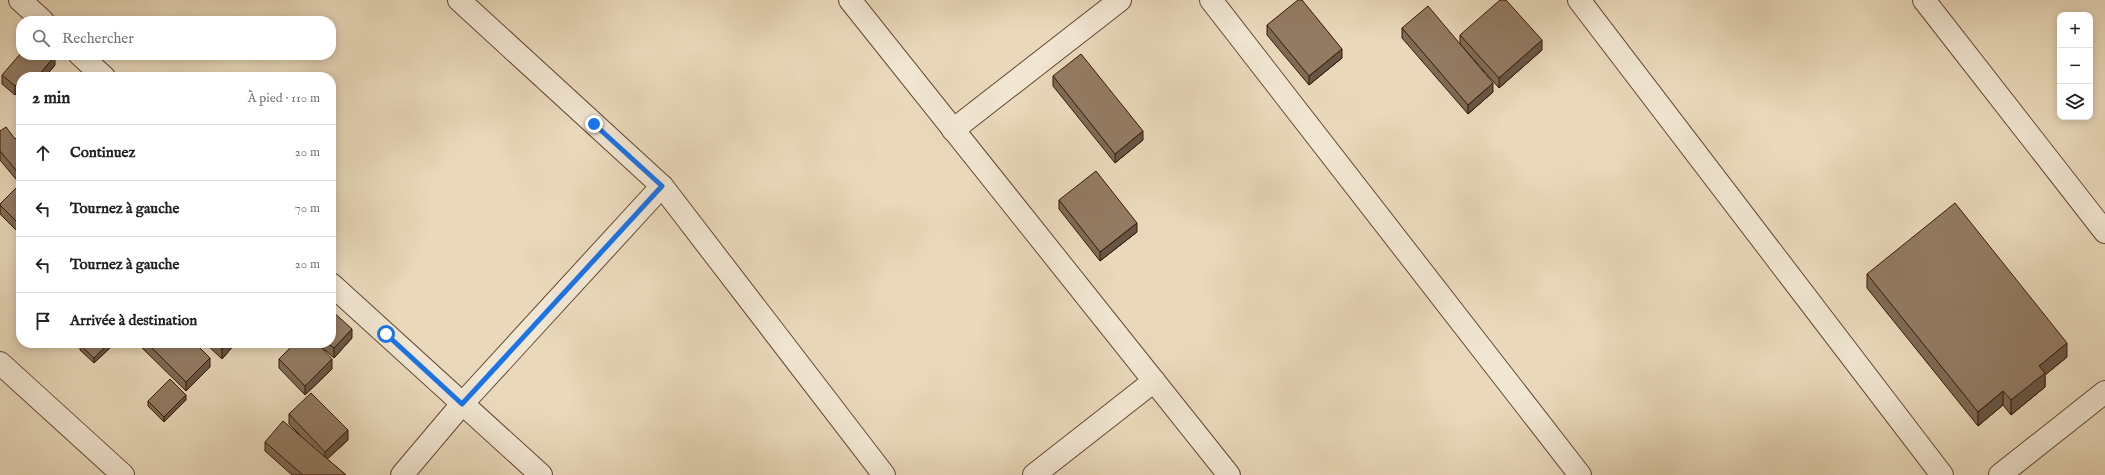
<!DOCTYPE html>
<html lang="fr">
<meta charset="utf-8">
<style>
:root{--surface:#fff;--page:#f2f2f2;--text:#222;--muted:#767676;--line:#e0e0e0}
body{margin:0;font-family:"IM FELL English",serif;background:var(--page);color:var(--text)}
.controls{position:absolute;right:12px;top:12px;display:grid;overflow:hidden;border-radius:8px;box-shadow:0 2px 10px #0003}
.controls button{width:36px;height:36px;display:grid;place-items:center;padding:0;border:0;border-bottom:1px solid var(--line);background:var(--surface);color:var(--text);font:20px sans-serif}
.stop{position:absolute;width:12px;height:12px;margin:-9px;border:3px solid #1a73e8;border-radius:50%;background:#fff}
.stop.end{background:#1a73e8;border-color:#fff;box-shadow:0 1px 4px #0008}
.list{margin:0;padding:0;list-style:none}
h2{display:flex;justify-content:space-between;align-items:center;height:52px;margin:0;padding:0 16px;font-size:17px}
h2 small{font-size:13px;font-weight:400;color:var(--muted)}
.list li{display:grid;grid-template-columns:26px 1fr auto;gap:12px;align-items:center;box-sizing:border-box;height:56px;padding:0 16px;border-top:1px solid var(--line)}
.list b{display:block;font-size:15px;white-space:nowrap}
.list em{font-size:13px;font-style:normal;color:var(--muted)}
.icon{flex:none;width:22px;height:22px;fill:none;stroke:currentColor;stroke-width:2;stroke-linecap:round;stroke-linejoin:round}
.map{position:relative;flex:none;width:2105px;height:475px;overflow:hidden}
.search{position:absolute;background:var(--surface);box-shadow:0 2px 10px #0003;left:16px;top:16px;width:320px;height:44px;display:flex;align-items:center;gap:10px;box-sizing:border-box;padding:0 14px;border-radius:16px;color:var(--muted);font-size:15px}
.panel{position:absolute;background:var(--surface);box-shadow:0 2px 10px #0003;left:16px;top:72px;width:320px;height:276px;border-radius:16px}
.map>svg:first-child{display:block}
</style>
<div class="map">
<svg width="2105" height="475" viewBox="0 0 2105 475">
<rect width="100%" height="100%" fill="#e9d9ba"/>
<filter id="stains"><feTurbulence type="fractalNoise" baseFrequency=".005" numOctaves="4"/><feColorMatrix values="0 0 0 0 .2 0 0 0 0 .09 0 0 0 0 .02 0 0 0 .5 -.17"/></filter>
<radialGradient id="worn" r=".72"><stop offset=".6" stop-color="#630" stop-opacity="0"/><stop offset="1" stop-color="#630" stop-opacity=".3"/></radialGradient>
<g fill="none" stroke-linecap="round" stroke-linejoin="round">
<defs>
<g id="minor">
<polyline points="20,0 43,21"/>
<polyline points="459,0 662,186 884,475"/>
<polyline points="850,0 1229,475"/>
<polyline points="1211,0 1580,475"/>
<polyline points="1579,0 1942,475"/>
<polyline points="1924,0 2105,232"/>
<polyline points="80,55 104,77"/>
<polyline points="953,130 1120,0"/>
<polyline points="331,284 541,475"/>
<polyline points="0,363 123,475"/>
<polyline points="402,475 462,404 662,186"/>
<polyline points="1034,475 1154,381"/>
<polyline points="2000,475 2105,392"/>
</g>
</defs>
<use href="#minor" stroke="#634732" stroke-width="24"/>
<use href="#minor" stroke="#f1e6d2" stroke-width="22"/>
</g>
<g fill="#7e6a55" stroke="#361604">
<polygon points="1267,25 1342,58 1309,85 1267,35"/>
<polygon points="1402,28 1493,92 1468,114 1402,38"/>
<polygon points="1460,35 1542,50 1499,88 1460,44"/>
<polygon points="55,65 45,77 21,77 21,88 15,95 2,84 2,75"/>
<polygon points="1053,76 1143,140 1115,163 1053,86"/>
<polygon points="0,131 15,139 21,134 21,235 0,214 0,204 20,184 0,160"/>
<polygon points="1059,200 1137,232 1100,261 1059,209"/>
<polygon points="1867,274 2067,357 2045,375 2045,387 2011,415 2003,405 1978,426 1867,288"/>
<polygon points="352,338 334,358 317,343 331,343"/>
<polygon points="115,343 94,363 80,350 80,345"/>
<polygon points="137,343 195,343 210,367 186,391"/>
<polygon points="205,343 236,343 222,359"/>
<polygon points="279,359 332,369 305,395 279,368"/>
<polygon points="186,400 164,422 148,406 148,401"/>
<polygon points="289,414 348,440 327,459 346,475 292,475 265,451 265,442 301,436 289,424"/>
</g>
<g fill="#675645" stroke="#361604">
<polygon points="1542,40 1542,50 1499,88 1499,78"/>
<polygon points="1342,49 1342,58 1309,85 1309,76"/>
<polygon points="55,56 55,65 45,77 37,77"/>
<polygon points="21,79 21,88 15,95 15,86"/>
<polygon points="1493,83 1493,92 1468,114 1468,105"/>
<polygon points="1143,131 1143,140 1115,163 1115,154"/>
<polygon points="21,174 21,184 20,184 20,175"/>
<polygon points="1137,223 1137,232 1100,261 1100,252"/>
<polygon points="352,329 352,338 334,358 334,348"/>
<polygon points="109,343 115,343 94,363 94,358"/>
<polygon points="228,343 236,343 222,359 222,349"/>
<polygon points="2067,343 2067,357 2045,375 2045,387 2011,415 2011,400 2039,366"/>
<polygon points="210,358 210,367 186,391 186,382"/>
<polygon points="332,359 332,369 305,395 305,386"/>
<polygon points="2003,391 2003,405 1978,426 1978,412"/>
<polygon points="186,395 186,400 164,422 164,417"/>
<polygon points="348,430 348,440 325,461 325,452"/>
</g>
<g fill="#937b63" stroke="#361604">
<polygon points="1298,0 1302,0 1342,49 1309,76 1267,25"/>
<polygon points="1500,0 1506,0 1542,40 1499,78 1460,35"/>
<polygon points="1428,6 1493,83 1468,105 1402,28"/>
<polygon points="21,53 21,55 54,55 55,56 37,77 21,77 21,79 15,86 2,75"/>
<polygon points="1081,54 1143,131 1115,154 1053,76"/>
<polygon points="6,127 15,139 21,134 21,174 20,175 0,151 0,131"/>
<polygon points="1096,171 1137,223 1100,252 1059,200"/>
<polygon points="21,183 21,226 0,205 0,204"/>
<polygon points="1955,203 2067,343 2039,366 2045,373 2011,400 2003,391 1978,412 1867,274"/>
<polygon points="331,310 352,329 334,348 327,343 331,343"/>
<polygon points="82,343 109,343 94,358 80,345"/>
<polygon points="147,343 195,343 210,358 186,382"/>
<polygon points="215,343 228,343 222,349"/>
<polygon points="295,343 317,343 332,359 305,386 279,359"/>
<polygon points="170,379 186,395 164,417 148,401"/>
<polygon points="311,393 348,430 325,452 289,414"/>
<polygon points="283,421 346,475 303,475 265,442"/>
</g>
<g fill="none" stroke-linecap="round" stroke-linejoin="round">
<polyline stroke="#1a73e8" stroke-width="5" points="386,334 462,404 662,186 594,124"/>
</g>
<rect width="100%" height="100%" filter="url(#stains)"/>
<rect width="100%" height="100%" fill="url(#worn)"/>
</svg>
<div class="controls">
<button>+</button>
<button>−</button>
<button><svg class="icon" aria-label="layers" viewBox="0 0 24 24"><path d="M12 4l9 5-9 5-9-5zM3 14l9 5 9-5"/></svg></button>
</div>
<div class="stop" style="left:386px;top:334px"></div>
<div class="stop end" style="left:594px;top:124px"></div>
<div class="search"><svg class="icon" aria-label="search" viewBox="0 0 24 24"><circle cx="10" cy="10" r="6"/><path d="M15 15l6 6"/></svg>Rechercher</div>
<section class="panel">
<h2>2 min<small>À pied · 110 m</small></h2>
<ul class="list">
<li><svg class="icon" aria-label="ahead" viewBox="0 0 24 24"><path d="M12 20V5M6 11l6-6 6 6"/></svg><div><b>Continuez</b></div><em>20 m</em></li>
<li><svg class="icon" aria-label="left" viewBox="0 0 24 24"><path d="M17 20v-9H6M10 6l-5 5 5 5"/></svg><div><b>Tournez à gauche</b></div><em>70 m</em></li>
<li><svg class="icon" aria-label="left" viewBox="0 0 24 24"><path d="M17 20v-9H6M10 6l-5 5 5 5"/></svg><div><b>Tournez à gauche</b></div><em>20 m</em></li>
<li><svg class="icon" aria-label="arrive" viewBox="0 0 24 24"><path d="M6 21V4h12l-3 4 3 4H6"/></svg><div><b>Arrivée à destination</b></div></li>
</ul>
</section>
</div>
